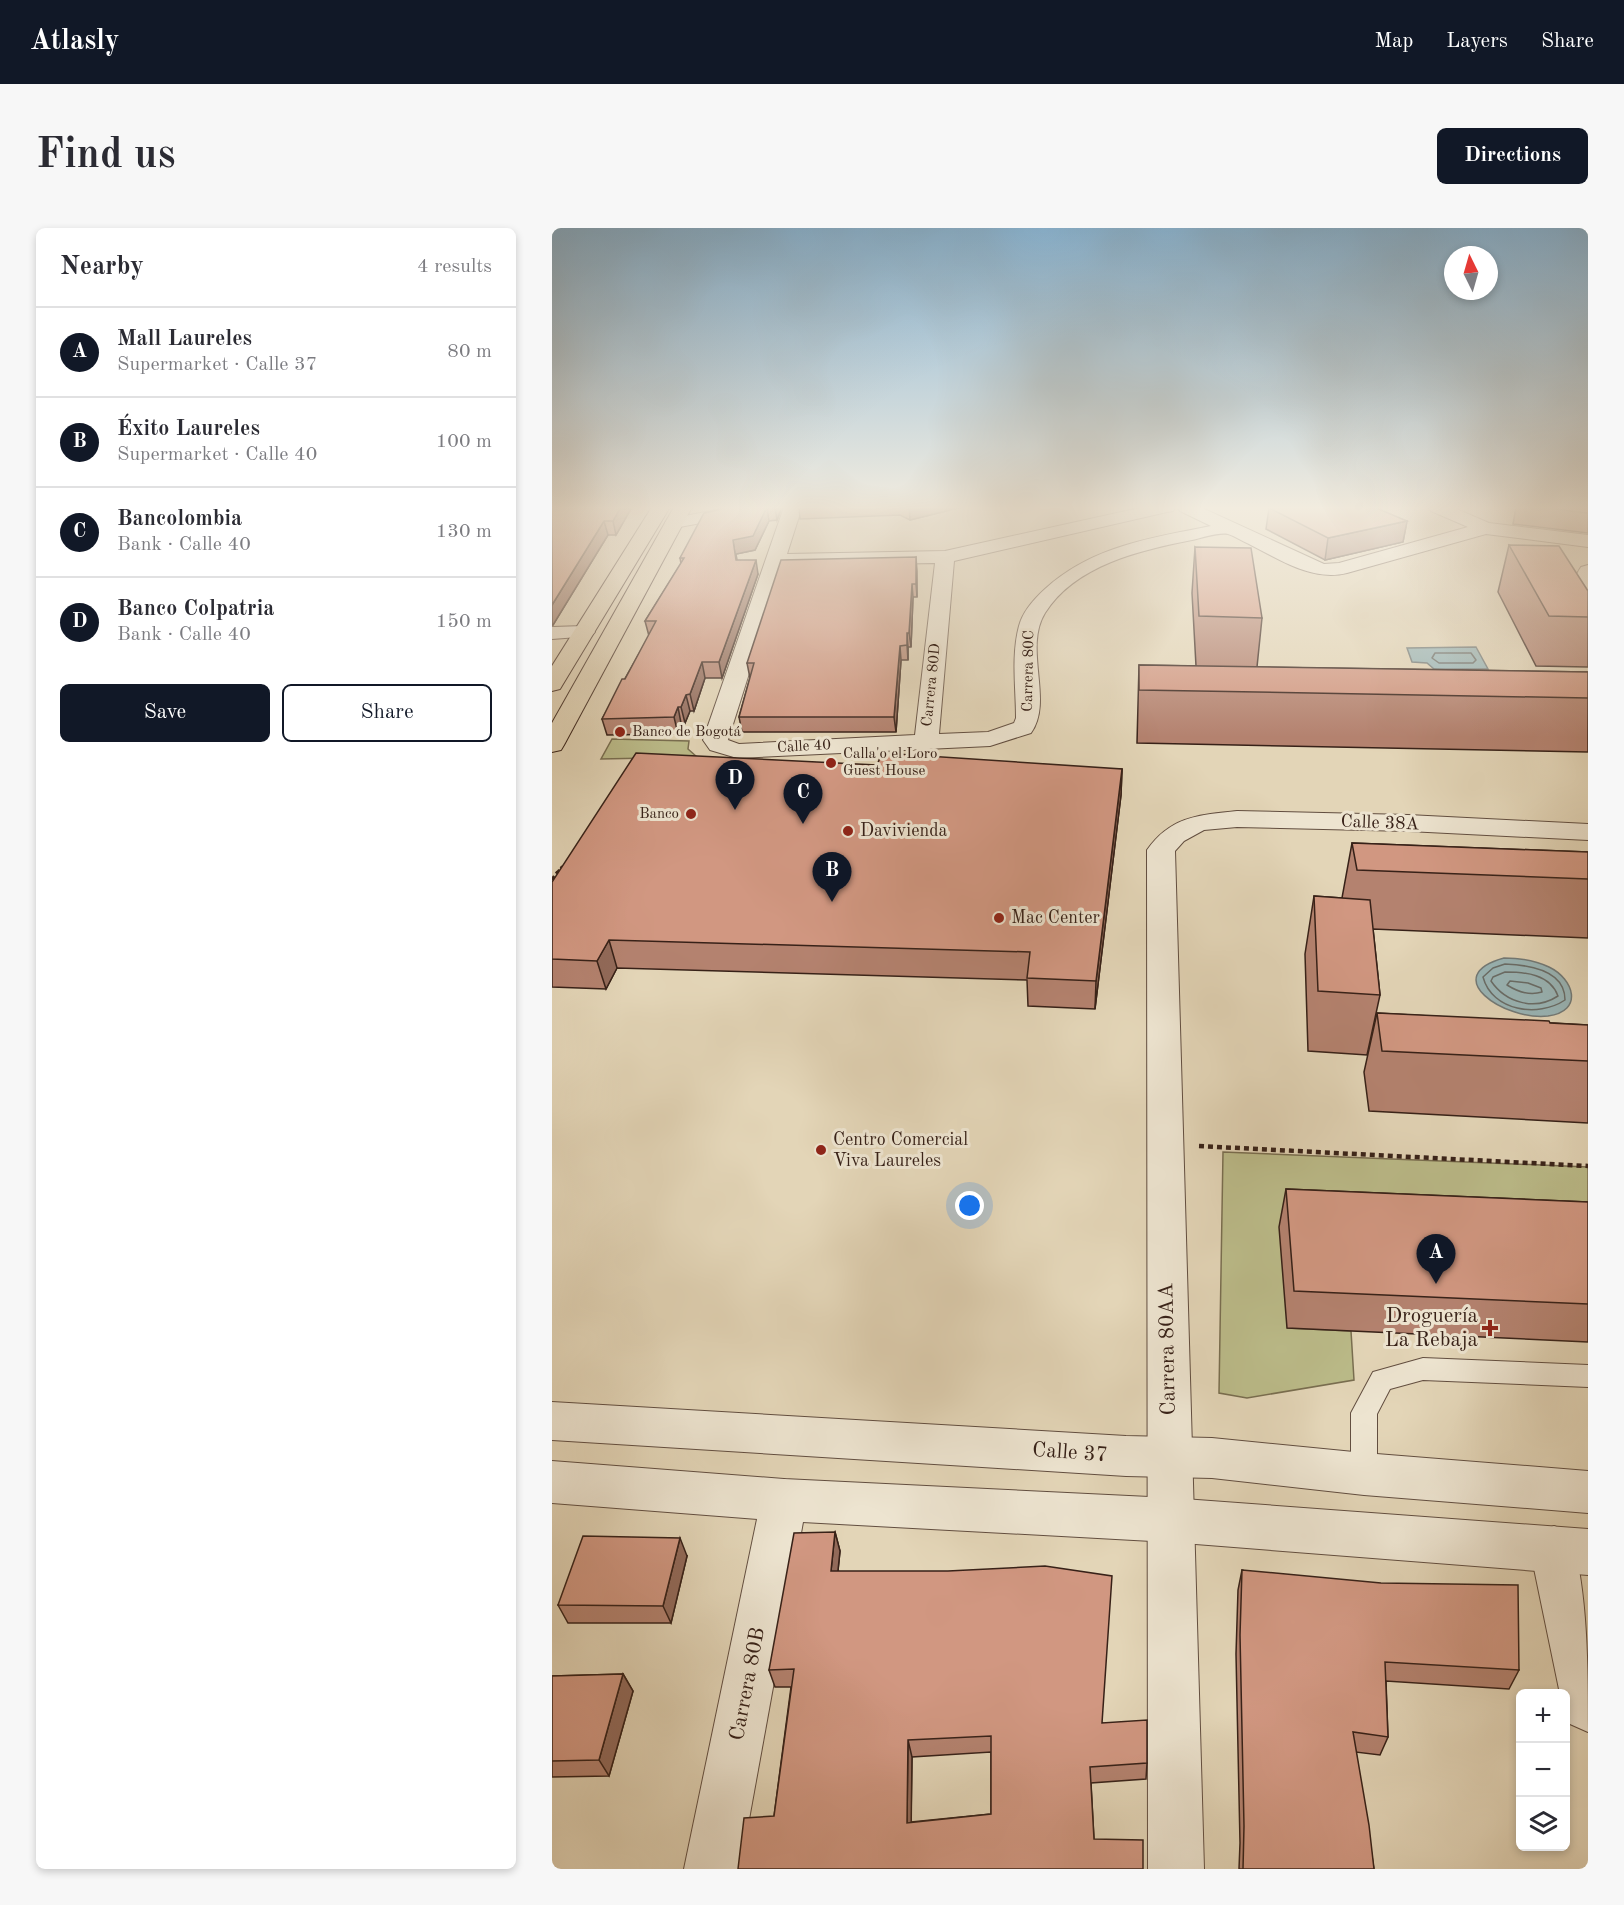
<!DOCTYPE html>
<meta charset="utf-8">
<style>
:root{--surface:#fff;--page:#f7f7f7;--text:#2b2b33;--muted:#7c7c81;--line:#e1e1e2;--accent:#111827}
body{margin:0;font-family:"Old Standard TT",serif;background:var(--page);color:var(--text)}
.controls{position:absolute;right:18px;bottom:18px;display:grid;overflow:hidden;border-radius:9px;box-shadow:0 3px 9px #0003}
.controls button{width:54px;height:54px;display:grid;place-items:center;padding:0;border:0;border-bottom:2px solid var(--line);background:var(--surface);color:var(--text);font:30px sans-serif}
.compass{position:absolute;left:892px;top:18px;width:54px;height:54px;border-radius:50%;background:var(--surface);box-shadow:0 3px 9px #0003;rotate:355deg}
.you{position:absolute;left:418px;top:978px;width:21px;height:21px;margin:-15px;border:4px solid #fff;border-radius:50%;background:#1a73e8;box-shadow:0 0 0 9px #1a73e833}
.badge{display:grid;place-items:center;width:39px;height:39px;border-radius:50%;background:var(--accent);color:#fff;font-size:20px;font-weight:700}
.pin{position:absolute;translate:-50% -50px;filter:drop-shadow(0 2px 3px #0008)}
.pin::after{content:'';position:absolute;top:32px;width:21px;height:18px;background:inherit;clip-path:polygon(0 0,100% 0,50% 100%)}
.list{margin:0;padding:0;list-style:none}
h2{display:flex;justify-content:space-between;align-items:center;height:78px;margin:0;padding:0 24px;font-size:26px}
h2 small{font-size:20px;font-weight:400;color:var(--muted)}
.list li{display:grid;grid-template-columns:39px 1fr auto;gap:18px;align-items:center;box-sizing:border-box;height:90px;padding:0 24px;border-top:2px solid var(--line)}
.list b{display:block;font-size:22px;white-space:nowrap}
.list p{margin:0;font-size:20px;white-space:nowrap;color:var(--muted)}
.list em{font-size:20px;font-style:normal;color:var(--muted)}
.actions{display:flex;gap:12px;padding:18px 24px}
.actions a{flex:1;padding:14px 0;border:2px solid var(--accent);border-radius:9px;text-align:center;font-size:21px;color:var(--accent)}
.actions .main{background:var(--accent);color:#fff}
.icon{flex:none;width:33px;height:33px;fill:none;stroke:currentColor;stroke-width:2;stroke-linecap:round;stroke-linejoin:round}
.map{position:relative;flex:none;width:1036px;height:1641px;overflow:hidden;border-radius:9px}
header{display:flex;align-items:center;gap:36px;box-sizing:border-box;height:84px;padding:0 30px;background:var(--accent);color:#fff}
header strong{font-size:28px}
nav{display:flex;gap:33px;margin-inline-start:auto;font-size:21px}
.intro{display:flex;align-items:center;justify-content:space-between;box-sizing:border-box;height:144px;padding:0 36px}
h1{margin:0;font-size:42px}
.button{padding:15px 27px;border-radius:9px;background:var(--accent);color:#fff;font-size:21px;font-weight:700}
main{display:flex;gap:36px;padding:0 36px}
aside{flex:1;background:var(--surface);border-radius:9px;box-shadow:0 3px 9px #0003}
.map>svg:first-child{display:block}
</style>
<header>
<strong>Atlasly</strong>
<nav><a>Map</a><a>Layers</a><a>Share</a></nav>
</header>
<div class="intro"><h1>Find us</h1><a class="button">Directions</a></div>
<main>
<aside>
<h2>Nearby<small>4 results</small></h2>
<ul class="list">
<li><span class="badge">A</span><div><b>Mall Laureles</b><p>Supermarket · Calle 37</p></div><em>80 m</em></li>
<li><span class="badge">B</span><div><b>Éxito Laureles</b><p>Supermarket · Calle 40</p></div><em>100 m</em></li>
<li><span class="badge">C</span><div><b>Bancolombia</b><p>Bank · Calle 40</p></div><em>130 m</em></li>
<li><span class="badge">D</span><div><b>Banco Colpatria</b><p>Bank · Calle 40</p></div><em>150 m</em></li>
</ul>
<div class="actions"><a class="main">Save</a><a>Share</a></div>
</aside>
<div class="map">
<svg width="1036" height="1641" viewBox="0 0 1036 1641">
<rect width="100%" height="100%" fill="#e3d5b7"/>
<filter id="stains"><feTurbulence type="fractalNoise" baseFrequency=".00333" numOctaves="4"/><feColorMatrix values="0 0 0 0 .2 0 0 0 0 .09 0 0 0 0 .02 0 0 0 .5 -.17"/></filter>
<radialGradient id="worn" r=".72"><stop offset=".6" stop-color="#630" stop-opacity="0"/><stop offset="1" stop-color="#630" stop-opacity=".3"/></radialGradient>
<g fill="#bbbb89" stroke="#796e50" stroke-width="1.5">
<polygon points="60,511 137,513 136,521 145,529 49,531"/>
<polygon points="671,924 1036,939 1036,1012 735,1100 799,1103 802,1152 695,1170 667,1165"/>
</g>
<g fill="#99b6b8" stroke="#727a78" stroke-width="1.5">
<polygon points="924,419 936,441 882,441 875,435 860,434 855,420"/>
<path d="M 952,730 C 967,730 982,732 997,739 C 1022,751 1032,783 996,788 C 952,793 886,748 952,730 Z"/>
</g>
<g fill="none" stroke-linecap="round" stroke-linejoin="round">
<g stroke="#686c68" stroke-width="1.5">
<polygon points="883,425 919,425 924,432 921,435 887,435 880,430"/>
<path d="M 953,736 C 977,737 1013,742 1013,772 C 986,790 940,783 931,749 L 941,740 Z"/>
<path d="M 953,744 C 973,744 998,746 1006,768 C 983,783 954,775 939,753 L 941,749 Z"/>
<path d="M 958,753 L 976,755 L 989,760 L 990,764 C 977,768 966,764 955,757 Z"/>
</g>
<defs>
<polygon id="service" points="871,1130 1036,1137 1036,1159 871,1152 838,1161 825,1186 825,1246 821,1255 812,1258 803,1255 799,1246 799,1185 821,1144"/>
<g id="minor">
<polygon points="180,279 218,279 215,283 209,284 122,300 116,299 113,295 116,291 122,290"/>
<path d="M 232,279 L 250,279 L 235,326 L 393,323 L 592,279 L 624,279 L 621,283 L 615,284 L 402,333 L 387,506 L 436,504 L 462,495 L 464,490 C 464,460 459,428 467,398 C 471,383 482,371 493,361 C 540,318 599,310 659,298 L 628,283 L 625,279 L 648,279 L 772,336 L 787,335 L 916,299 L 879,283 L 876,279 L 900,279 L 937,295 L 1036,307 L 1036,319 L 934,306 L 795,345 C 760,354 727,331 697,316 C 690,313 683,308 676,306 C 667,304 650,310 640,312 C 589,322 523,337 493,385 C 471,421 502,473 479,505 L 438,518 L 185,530 L 158,522 L 151,512 ZM 383,335 L 363,507 L 187,516 L 176,512 L 231,338 Z"/>
<polygon points="32,398 39,400 43,404 39,408 0,411 0,399"/>
<path d="M 685,583 L 856,587 L 1036,596 L 1036,612 L 856,603 L 685,599 L 652,602 L 632,613 L 623,623 L 652,1641 L 596,1641 L 595,622 C 619,588 647,587 685,583 Z"/>
<polygon points="232,1251 248,1257 255,1272 188,1641 132,1641 209,1272 216,1257"/>
<path d="M 1002,1298 L 1019,1305 C 1036,1367 1036,1438 1036,1504 L 1018,1496 L 1014,1486 L 1014,1466 L 1008,1466 L 978,1321 L 985,1305 Z"/>
</g>
<g id="tertiary">
<path d="M 1036,337 L 1036,402 L 1029,400 C 1017,383 1017,356 1029,339 Z"/>
<polygon points="0,1174 574,1208 660,1210 812,1225 1036,1243 1036,1285 812,1267 660,1250 574,1248 0,1212"/>
<polygon points="0,1233 232,1251 618,1270 1036,1301 1036,1347 618,1314 232,1293 0,1275"/>
</g>
<g id="primary">
<polygon points="100,279 118,279 11,456 8,461 0,463 0,438"/>
<polygon points="122,279 140,279 12,517 9,522 0,524 0,495"/>
</g>
</defs>
<use href="#service" stroke="#624e40" stroke-width="2"/>
<use href="#minor" stroke="#624e40" stroke-width="2"/>
<use href="#tertiary" stroke="#624e40" stroke-width="2"/>
<use href="#primary" stroke="#372118" stroke-width="2"/>
<polyline stroke="#372118" stroke-width="3" stroke-dasharray="4 2" stroke-linecap="butt" points="5,645 10,639 14,639"/>
<polyline stroke="#372118" stroke-width="4" stroke-dasharray="4.5 3" stroke-linecap="butt" points="0,652 6,644"/>
<polyline stroke="#372118" stroke-width="4.5" stroke-dasharray="5 4" stroke-linecap="butt" points="647,918 1036,938"/>
<use href="#service" fill="#ede4d0" fill-rule="evenodd"/>
<use href="#minor" fill="#ede4d0" fill-rule="evenodd"/>
<use href="#tertiary" fill="#ede4d0" fill-rule="evenodd"/>
<use href="#primary" fill="#e3d5b7" fill-rule="evenodd"/>
</g>
<g fill="#b4826f" stroke="#372118" stroke-width="1.5" fill-rule="evenodd">
<polygon points="0,279 80,279 64,307 56,307 1,397 0,397"/>
<polygon points="171,279 230,279 225,292 217,293 203,322 184,326 185,332 206,346 170,450 153,450 142,483 138,483 133,495 129,495 126,506 55,507 50,491 97,408 93,393 129,336 128,330 166,282"/>
<polygon points="247,279 410,279 358,292 348,287 248,291"/>
<polygon points="964,279 1036,279 1036,305 961,296"/>
<polygon points="717,280 855,293 851,314 773,332 714,301"/>
<polygon points="957,317 1036,363 1036,439 984,438 946,364"/>
<polygon points="643,319 710,390 705,439 1036,444 1036,524 585,515 587,437 644,438 640,365"/>
<polygon points="364,329 365,369 361,369 359,419 356,419 356,432 349,432 344,504 190,504 187,489 198,450 195,435"/>
<polygon points="325,537 570,541 569,567 543,781 476,778 475,752 65,740 54,761 0,759 0,654"/>
<polygon points="800,615 1036,624 1036,710 821,701 828,767 815,827 756,823 753,726 762,668 790,670"/>
<polygon points="825,785 1036,797 1036,895 817,883 812,844"/>
<polygon points="734,961 1036,974 1036,1114 735,1100 727,999"/>
<path d="M 283,1304 L 288,1323 L 286,1343 L 551,1495 L 595,1535 L 594,1551 L 539,1555 L 542,1611 L 222,1588 L 239,1459 L 223,1459 L 217,1442 ZM 439,1524 L 439,1586 L 359,1594 L 360,1529 Z"/>
<polygon points="135,1328 119,1395 16,1395 6,1377"/>
<polygon points="690,1342 967,1442 957,1461 834,1453 836,1509 828,1527 804,1524 822,1641 687,1641 688,1615 684,1426 686,1362"/>
<polygon points="71,1446 81,1463 57,1548 0,1549 0,1448"/>
</g>
<g fill="#926a5a" stroke="#372118" stroke-width="1.5">
<polygon points="69,279 80,279 64,307 61,293"/>
<polygon points="215,279 217,293 203,322 184,326 186,347 181,312"/>
<polygon points="223,279 230,279 225,292"/>
<polygon points="357,279 410,279 358,292"/>
<polygon points="52,293 56,307 1,397 0,397 0,377"/>
<polygon points="855,293 851,314 773,332 776,310"/>
<polygon points="364,329 365,343 365,369 364,356"/>
<polygon points="204,332 206,346 170,450 167,434"/>
<polygon points="360,356 361,369 359,419 357,405"/>
<polygon points="355,405 356,419 356,432 355,417"/>
<polygon points="348,418 349,432 344,504 342,489"/>
<polygon points="150,434 153,450 142,483 138,466"/>
<polygon points="134,467 138,483 133,495 129,479"/>
<polygon points="126,479 129,495 126,506 122,489"/>
<polygon points="570,541 569,567 543,781 544,753"/>
<polygon points="57,712 65,740 54,761 45,733"/>
<polygon points="283,1304 288,1323 284,1361 279,1343"/>
<polygon points="128,1310 135,1328 119,1395 111,1378"/>
<polygon points="71,1446 81,1463 57,1548 47,1532"/>
<polygon points="356,1512 360,1529 359,1610 355,1595"/>
</g>
<g fill="#d19781" stroke="#372118" stroke-width="1.5" fill-rule="evenodd">
<polygon points="0,279 69,279 61,293 52,293 0,377"/>
<polygon points="171,279 217,279 215,279 201,308 181,312 184,332 204,332 167,434 150,434 138,466 134,467 129,479 126,479 122,489 50,491 70,451 73,451 104,393 93,393 132,330 128,330 152,285 166,282 166,280"/>
<polygon points="720,279 822,279 855,293 776,310 717,280"/>
<polygon points="986,279 1036,279 1036,285"/>
<polygon points="957,317 1007,318 1036,363 1036,389 997,388"/>
<polygon points="643,319 699,320 710,390 647,388"/>
<polygon points="364,329 364,356 360,356 357,405 355,405 355,417 348,418 342,489 187,489 202,435 195,435 229,332"/>
<polygon points="587,437 1036,444 1036,470 587,462"/>
<polygon points="84,525 325,537 330,525 570,541 544,753 475,750 478,724 57,712 45,733 0,731 0,654"/>
<polygon points="800,615 1036,624 1036,651 805,642"/>
<polygon points="762,668 818,672 828,767 766,763"/>
<polygon points="825,785 997,793 998,795 1036,797 1036,833 830,823"/>
<polygon points="734,961 1036,974 1036,1076 742,1063"/>
<path d="M 283,1304 L 279,1343 L 396,1343 L 493,1338 L 560,1348 L 550,1495 L 595,1492 L 595,1535 L 538,1539 L 542,1611 L 591,1612 L 591,1641 L 186,1641 L 192,1590 L 222,1588 L 242,1441 L 217,1442 L 242,1305 ZM 439,1508 L 439,1586 L 355,1595 L 356,1512 Z"/>
<polygon points="31,1308 128,1310 111,1378 6,1377"/>
<polygon points="690,1342 829,1355 966,1357 967,1442 833,1434 836,1509 801,1504 817,1597 822,1641 691,1641 692,1598 688,1407"/>
<polygon points="71,1446 47,1532 0,1533 0,1448"/>
</g>
<linearGradient id="sky" x2="0" y2="1"><stop stop-color="#88b5d5"/><stop offset="0.55" stop-color="#f2ecdf"/><stop offset="1" stop-color="#f2ecdf" stop-opacity="0"/></linearGradient>
<rect width="1036" height="509" fill="url(#sky)"/>
<g fill="#8f2418" stroke="#ede4d0" stroke-width="2">
<circle cx="68" cy="504" r="6"/>
<circle cx="279" cy="535" r="6"/>
<circle cx="139" cy="586" r="6"/>
<circle cx="296" cy="603" r="6"/>
<circle cx="447" cy="690" r="6"/>
<circle cx="269" cy="922" r="6"/>
<path d="M935 1091h6v6h6v6h-6v6h-6v-6h-6v-6h6z"/>
</g>
<g text-anchor="middle" dominant-baseline="central" stroke-width="6" stroke-linejoin="round" paint-order="stroke">
<g font-size="15" fill="#372118" stroke="#ede4d0">
<text transform="translate(477 443) rotate(-89)">Carrera 80C</text>
<text transform="translate(380 457) rotate(-84)">Carrera 80D</text>
<text transform="translate(252 519) rotate(-3)">Calle 40</text>
</g>
<g font-size="15" fill="#372118" stroke="#ede4d0" text-anchor="start">
<text x="80" y="504">Banco de Bogotá</text>
<text x="291" y="526">Calla'o el Loro<tspan x="291" dy="17">Guest House</tspan></text>
<text x="127" y="586" text-anchor="end">Banco</text>
</g>
<g font-size="18" fill="#372118" stroke="#ede4d0">
<text transform="translate(828 595) rotate(2)">Calle 38A</text>
</g>
<g font-size="18" fill="#372118" stroke="#ede4d0" text-anchor="start">
<text x="308" y="603">Davivienda</text>
<text x="459" y="690">Mac Center</text>
<text x="281" y="912">Centro Comercial<tspan x="281" dy="21">Viva Laureles</tspan></text>
</g>
<g font-size="21" fill="#372118" stroke="#ede4d0" text-anchor="end">
<text x="926" y="1088">Droguería<tspan x="926" dy="24">La Rebaja</tspan></text>
</g>
<g font-size="21" fill="#372118" stroke="#ede4d0">
<text transform="translate(616 1121) rotate(-91)">Carrera 80AA</text>
<text transform="translate(518 1225) rotate(4)">Calle 37</text>
<text transform="translate(196 1456) rotate(-79)">Carrera 80B</text>
</g>
</g>
<rect width="100%" height="100%" filter="url(#stains)"/>
<rect width="100%" height="100%" fill="url(#worn)"/>
</svg>
<div class="controls">
<button>+</button>
<button>−</button>
<button><svg class="icon" aria-label="layers" viewBox="0 0 24 24"><path d="M12 4l9 5-9 5-9-5zM3 14l9 5 9-5"/></svg></button>
</div>
<svg class="compass" viewBox="-18 -18 36 36"><path d="M0-13l5 13h-10z" fill="#e53935"/><path d="M0 13l5-13h-10z" fill="#7c7c81"/></svg>
<div class="you"></div>
<div class="pin badge" style="left:884px;top:1056px">A</div>
<div class="pin badge" style="left:280px;top:674px">B</div>
<div class="pin badge" style="left:251px;top:596px">C</div>
<div class="pin badge" style="left:183px;top:582px">D</div>
</div>
</main>
